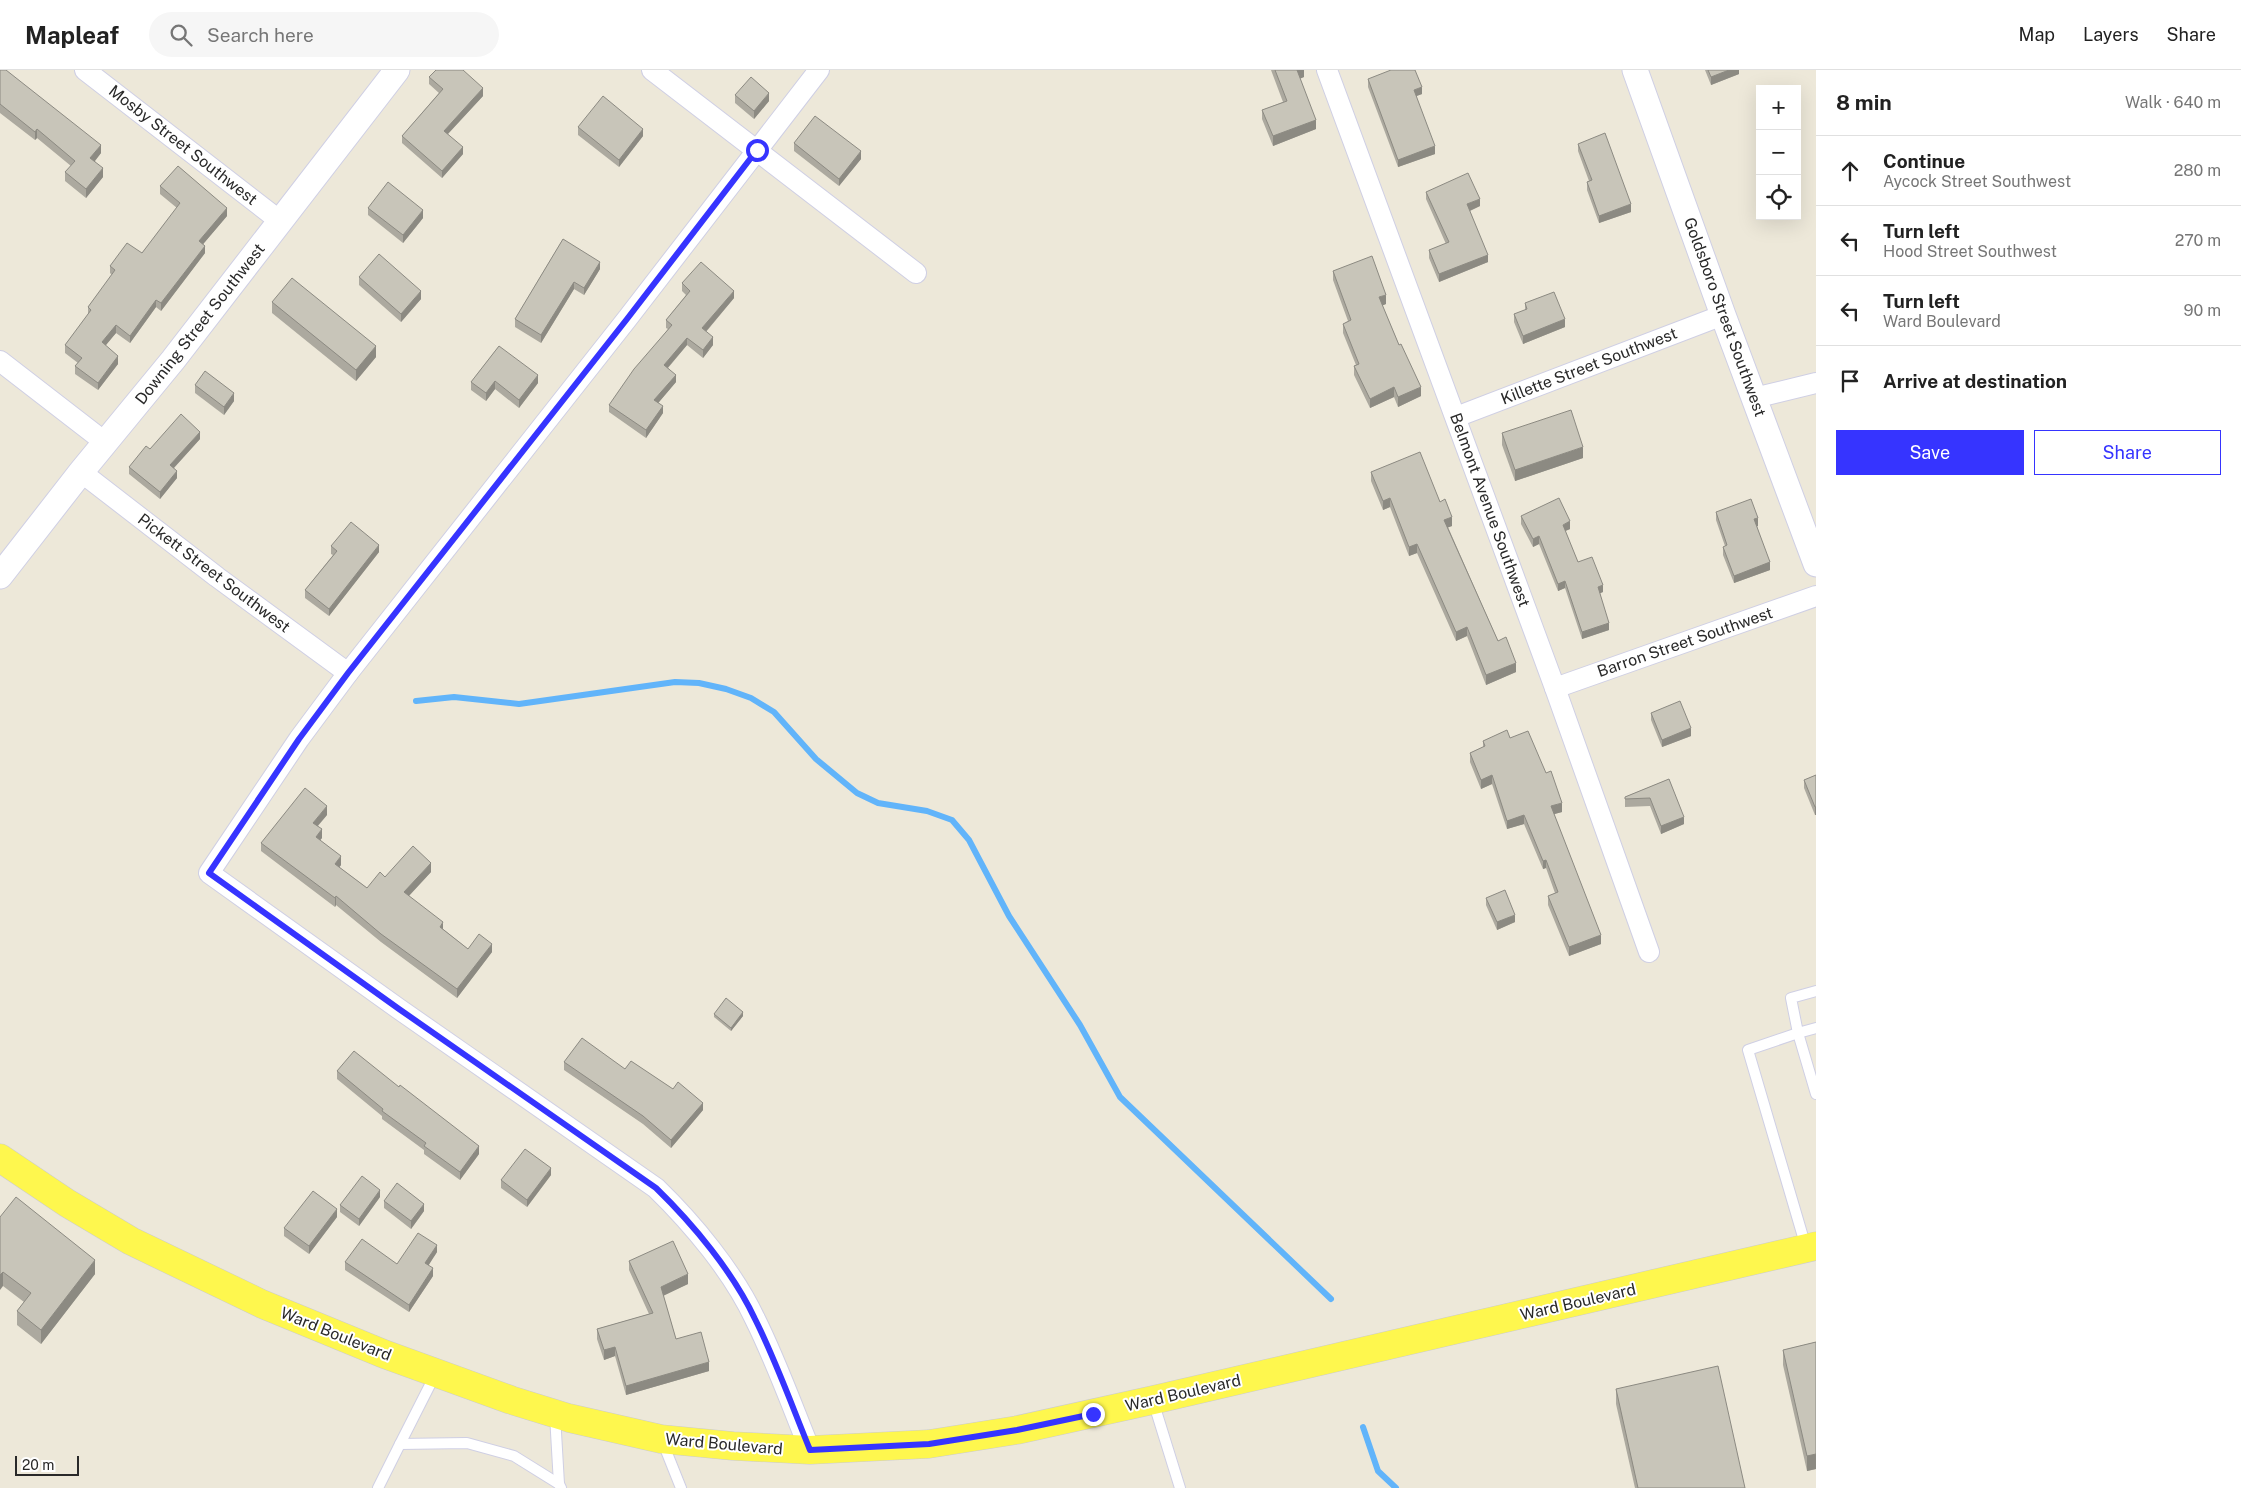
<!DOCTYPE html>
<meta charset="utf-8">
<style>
:root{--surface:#fff;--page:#f6f6f6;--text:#222;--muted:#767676;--line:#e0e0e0;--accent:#3634ff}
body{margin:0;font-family:"Public Sans",sans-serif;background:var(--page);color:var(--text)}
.controls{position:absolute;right:15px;top:15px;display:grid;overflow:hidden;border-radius:0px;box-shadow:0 5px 20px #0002}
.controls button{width:45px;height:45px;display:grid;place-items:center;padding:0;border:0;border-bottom:1px solid var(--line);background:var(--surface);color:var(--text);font:25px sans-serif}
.scale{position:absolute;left:15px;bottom:12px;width:64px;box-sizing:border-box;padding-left:5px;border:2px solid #292929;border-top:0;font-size:14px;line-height:18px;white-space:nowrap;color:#292929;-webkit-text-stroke:4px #fff;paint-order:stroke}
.stop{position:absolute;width:15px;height:15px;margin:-11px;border:4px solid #3634ff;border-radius:50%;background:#fff}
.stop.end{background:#3634ff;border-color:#fff;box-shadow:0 1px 5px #0008}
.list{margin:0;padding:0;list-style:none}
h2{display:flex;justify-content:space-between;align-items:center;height:65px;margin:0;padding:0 20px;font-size:21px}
h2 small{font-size:16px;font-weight:400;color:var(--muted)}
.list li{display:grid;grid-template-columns:32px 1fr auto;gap:15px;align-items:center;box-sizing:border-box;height:70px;padding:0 20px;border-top:1px solid var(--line)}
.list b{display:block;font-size:19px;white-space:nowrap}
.list p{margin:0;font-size:16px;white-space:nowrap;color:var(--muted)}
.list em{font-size:16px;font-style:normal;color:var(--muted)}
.actions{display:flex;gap:10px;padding:15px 20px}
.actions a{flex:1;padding:11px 0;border:1px solid var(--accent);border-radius:0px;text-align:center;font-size:18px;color:var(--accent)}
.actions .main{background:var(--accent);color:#fff}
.icon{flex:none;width:28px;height:28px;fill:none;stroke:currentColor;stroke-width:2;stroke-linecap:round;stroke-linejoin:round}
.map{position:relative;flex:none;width:1816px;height:1418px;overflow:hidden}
header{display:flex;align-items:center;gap:30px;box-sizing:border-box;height:70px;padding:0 25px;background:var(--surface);border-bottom:1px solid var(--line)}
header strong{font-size:24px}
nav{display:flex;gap:28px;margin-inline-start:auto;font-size:18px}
.search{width:350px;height:45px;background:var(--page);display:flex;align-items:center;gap:12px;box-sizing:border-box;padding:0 18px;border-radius:28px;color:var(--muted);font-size:19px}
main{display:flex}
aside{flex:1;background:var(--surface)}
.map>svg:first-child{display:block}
</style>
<header>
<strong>Mapleaf</strong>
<div class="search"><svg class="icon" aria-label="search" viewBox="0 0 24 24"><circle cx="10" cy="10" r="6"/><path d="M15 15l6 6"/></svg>Search here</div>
<nav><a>Map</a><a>Layers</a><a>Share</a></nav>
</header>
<main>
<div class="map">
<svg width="1816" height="1418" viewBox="0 0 1816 1418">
<rect width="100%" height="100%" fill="#ede8d9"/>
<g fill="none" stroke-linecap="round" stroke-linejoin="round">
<g stroke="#61b4fa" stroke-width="6">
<polyline points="416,631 454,627 519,634 675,612 699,613 726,619 751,628 774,642 816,689 857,723 878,733 927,741 952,750 969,770 1009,846 1080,955 1120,1027 1331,1229"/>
<polyline points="1363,1357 1378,1401 1396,1418"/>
</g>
<defs>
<g id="service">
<polyline points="1816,921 1791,928 1798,963 1816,958"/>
<polyline points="1806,1177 1748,980 1798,963 1816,1024"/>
<polyline points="1153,1331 1180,1418"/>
<polyline points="555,1345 559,1414"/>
<polyline points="663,1373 681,1418"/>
<polyline points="400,1374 436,1303"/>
<polyline points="378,1418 400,1374 467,1373 514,1386 559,1414 561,1418"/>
</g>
<g id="minor">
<polyline points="85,0 280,151"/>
<polyline points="652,0 916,203"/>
<polyline points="1327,0 1555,618 1649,882"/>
<polyline points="0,291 106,373"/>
<polyline points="1754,328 1816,313"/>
<polyline points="1456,347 1723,245"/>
<polyline points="81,402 217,507 348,603"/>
<polyline points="1555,618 1816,526"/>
<path d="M 810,1380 C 792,1336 776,1291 755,1249 C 733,1202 693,1154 656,1118 L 399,939 L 209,803 L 299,669 L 348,603 L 627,249 L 819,0"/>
</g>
<g id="tertiary">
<polyline points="1635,0 1723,245 1816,494"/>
<polyline points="0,506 81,402 173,290 397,0"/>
</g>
<polyline id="primary" points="0,1088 67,1133 131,1171 262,1234 384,1284 511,1330 569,1348 661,1369 733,1376 810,1380 929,1374 1017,1360 1153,1330 1816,1176"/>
</defs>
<use href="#service" stroke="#cfcfe4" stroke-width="12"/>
<use href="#minor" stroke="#cfcfe4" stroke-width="22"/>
<use href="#tertiary" stroke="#cfcfe4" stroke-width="27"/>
<use href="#primary" stroke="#ccc" stroke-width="29"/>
<use href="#service" stroke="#fff" stroke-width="10"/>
<use href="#minor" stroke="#fff" stroke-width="20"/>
<use href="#tertiary" stroke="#fff" stroke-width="25"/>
<use href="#primary" stroke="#fef74e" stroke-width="28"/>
</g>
<g fill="#aca99f">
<polygon points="0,0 101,83 95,91 103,107 86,128 65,111 65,102 71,96 37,68 35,70 0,43"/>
<polygon points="1271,0 1304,0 1304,7 1300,8 1316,59 1273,76 1262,49 1262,40 1283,32"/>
<polygon points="1705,0 1739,0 1739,4 1711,15"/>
<polygon points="429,7 483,26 448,64 463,84 442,108 402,73 402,66 439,23 429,14"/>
<polygon points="1368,9 1422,24 1416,26 1435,84 1398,97 1368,17"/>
<polygon points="735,25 769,31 754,49 735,33"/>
<polygon points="578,57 643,66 619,97 578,65"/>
<polygon points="794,73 861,89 839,116 794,81"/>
<polygon points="1578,74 1631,142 1599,153 1587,120 1587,112 1589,111 1578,81"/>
<polygon points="160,116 227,146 203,174 205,183 161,241 156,237 130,273 116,263 105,275 118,294 98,320 75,304 75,296 78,293 65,283 65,275 88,245 88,237 112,205 110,203 110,196 142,183 177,138 160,124"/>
<polygon points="1426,122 1480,136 1470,141 1488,192 1439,212 1429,188 1429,180 1446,174 1426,129"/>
<polygon points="368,138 423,148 403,173 368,145"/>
<polygon points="563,169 600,199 584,225 574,219 541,273 515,257 515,249"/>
<polygon points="1333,201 1386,234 1382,235 1421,326 1398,337 1394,327 1370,338 1354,305 1354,296 1356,295 1343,263 1343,254 1348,251 1333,210"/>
<polygon points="359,207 421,229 401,252 359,215"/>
<polygon points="682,213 734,228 706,262 713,275 703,288 687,275 668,298 676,312 658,333 663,343 646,368 609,342 609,335 668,259 666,258 666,250 686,225 682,221"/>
<polygon points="272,232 376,287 356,311 272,243"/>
<polygon points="1525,233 1565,257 1523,274 1514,252 1514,244 1525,240"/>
<polygon points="499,276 538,313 519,338 495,319 486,331 471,320 471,312"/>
<polygon points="195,315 234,331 224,345 195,323"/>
<polygon points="1502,363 1583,388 1515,411 1502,375"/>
<polygon points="200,369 174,398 177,408 160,429 129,404 129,397 150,379"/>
<polygon points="1371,402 1440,432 1452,456 1448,457 1498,571 1516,602 1486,615 1467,566 1456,571 1417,483 1409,486 1390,437 1383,440 1371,411"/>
<polygon points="1716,442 1758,456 1757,456 1770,500 1734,513 1723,485 1723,477 1725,476 1716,450"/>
<polygon points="1521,446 1570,459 1565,461 1578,492 1603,522 1600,523 1609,560 1582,569 1565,518 1558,521 1539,474 1533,477 1521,454"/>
<polygon points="331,476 379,482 329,546 305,528 305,520 333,485 331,484"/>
<polygon points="1651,643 1691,666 1662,677 1651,650"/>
<polygon points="1510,668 1562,742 1554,744 1601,874 1569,886 1548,835 1548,826 1555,823 1546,798 1543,799 1524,754 1507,759 1492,714 1481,719 1470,692 1470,683 1483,677 1483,671"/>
<polygon points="1816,705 1815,745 1804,718 1804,710"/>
<polygon points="1669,709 1684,754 1661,764 1650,736 1625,737 1625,727"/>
<polygon points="327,745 318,756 322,768 320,770 341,795 339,797 367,818 385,807 431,802 409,826 443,859 468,879 492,882 457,928 381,872 336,835 335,837 261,781 261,773"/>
<polygon points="1486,828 1515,852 1497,860 1486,835"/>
<polygon points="714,944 743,946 731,961 714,947"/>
<polygon points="564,992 625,999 703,1040 671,1078 643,1054 564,1000"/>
<polygon points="337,1001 479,1084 460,1110 424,1084 424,1080 382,1049 382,1046 337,1009"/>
<polygon points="551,1105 527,1137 501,1118 501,1110"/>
<polygon points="380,1127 359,1156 340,1142 340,1135"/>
<polygon points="384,1131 424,1141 411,1159 384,1138"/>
<polygon points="0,1147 95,1204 41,1274 17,1255 17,1241 24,1232 3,1216"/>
<polygon points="337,1147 309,1184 284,1166 284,1158"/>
<polygon points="437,1182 428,1195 433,1206 409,1242 345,1200 345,1192 397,1194"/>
<polygon points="629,1191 688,1214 663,1225 676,1269 709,1301 626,1325 615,1286 604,1290 597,1269 597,1259 649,1244 629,1200"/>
<polygon points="1816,1272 1816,1399 1807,1401 1783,1295 1783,1280"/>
<polygon points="1616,1319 1745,1418 1635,1418 1616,1334"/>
</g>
<g fill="#8c8a82">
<polygon points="1297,0 1304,0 1304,7 1297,10"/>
<polygon points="1729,0 1739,0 1739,4 1711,15 1711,7"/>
<polygon points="1422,17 1422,24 1414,27 1414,20"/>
<polygon points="483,18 483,26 444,68 444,61"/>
<polygon points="769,23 769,31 754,49 754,41"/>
<polygon points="1316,50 1316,59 1273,76 1273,66"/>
<polygon points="37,59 37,68 35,70 35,62"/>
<polygon points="643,59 643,66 619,97 619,90"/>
<polygon points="101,75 101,83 90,97 90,88"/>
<polygon points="1435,76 1435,84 1398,97 1398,90"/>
<polygon points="463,77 463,84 442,108 442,101"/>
<polygon points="861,81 861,89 839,116 839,109"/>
<polygon points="103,98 103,107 86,128 86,119"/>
<polygon points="1480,129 1480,136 1467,142 1467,134"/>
<polygon points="1631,134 1631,142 1599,153 1599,146"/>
<polygon points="227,138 227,146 199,179 199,171"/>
<polygon points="423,140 423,148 403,173 403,165"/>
<polygon points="205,176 205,183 161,241 161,233"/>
<polygon points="1488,185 1488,192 1439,212 1439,204"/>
<polygon points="600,192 600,199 584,225 584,218"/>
<polygon points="574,212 574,219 541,273 541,265"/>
<polygon points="421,221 421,229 401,252 401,244"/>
<polygon points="734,221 734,228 702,266 702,258"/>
<polygon points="1386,225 1386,234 1379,237 1379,227"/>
<polygon points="156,230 156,237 130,273 130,266"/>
<polygon points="1565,249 1565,257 1523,274 1523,266"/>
<polygon points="116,255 116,263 102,280 102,272"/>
<polygon points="713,267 713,275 703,288 703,280"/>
<polygon points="687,268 687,275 664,302 664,295"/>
<polygon points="376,276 376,287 356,311 356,300"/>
<polygon points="118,286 118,294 98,320 98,313"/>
<polygon points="538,305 538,313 519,338 519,330"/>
<polygon points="676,305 676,312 654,338 654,330"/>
<polygon points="495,311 495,319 486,331 486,323"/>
<polygon points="1394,317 1394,327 1370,338 1370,329"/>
<polygon points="1421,317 1421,326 1398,337 1398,327"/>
<polygon points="234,323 234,331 224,345 224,337"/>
<polygon points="663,336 663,343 646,368 646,360"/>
<polygon points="200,362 200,369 170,402 170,395"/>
<polygon points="1583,377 1583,388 1515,411 1515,400"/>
<polygon points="177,401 177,408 160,429 160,422"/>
<polygon points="1390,428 1390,437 1383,440 1383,431"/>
<polygon points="1452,447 1452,456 1444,459 1444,450"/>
<polygon points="1758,448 1758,456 1754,457 1754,449"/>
<polygon points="1570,451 1570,459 1563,462 1563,455"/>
<polygon points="1539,466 1539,474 1533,477 1533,469"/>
<polygon points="1417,474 1417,483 1409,486 1409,477"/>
<polygon points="379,475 379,482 329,546 329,539"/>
<polygon points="1770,492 1770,500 1734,513 1734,506"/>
<polygon points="1565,511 1565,518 1558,521 1558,514"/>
<polygon points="1603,515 1603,522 1598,524 1598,517"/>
<polygon points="1609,553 1609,560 1582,569 1582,562"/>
<polygon points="1467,557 1467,566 1456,571 1456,562"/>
<polygon points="1516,593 1516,602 1486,615 1486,605"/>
<polygon points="1691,658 1691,666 1662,677 1662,670"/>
<polygon points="1492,705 1492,714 1481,719 1481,710"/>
<polygon points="1562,733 1562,742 1551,745 1551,736"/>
<polygon points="327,736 327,745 313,761 313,753"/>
<rect x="1815" y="737" width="1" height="8"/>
<polygon points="1524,745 1524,754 1507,759 1507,751"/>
<polygon points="1684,747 1684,754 1661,764 1661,756"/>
<polygon points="322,759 322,768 316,775 316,767"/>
<polygon points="341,786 341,795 335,803 335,794"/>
<polygon points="1546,790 1546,798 1543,799 1543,791"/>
<polygon points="431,793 431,802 404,831 404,822"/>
<polygon points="336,826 336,835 335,837 335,828"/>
<polygon points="1515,845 1515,852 1497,860 1497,852"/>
<polygon points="443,852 443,861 440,857"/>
<polygon points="1601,865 1601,874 1569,886 1569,877"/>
<polygon points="492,874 492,882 457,928 457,919"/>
<polygon points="743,942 743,946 731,961 731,958"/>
<polygon points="703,1033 703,1040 671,1078 671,1070"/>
<polygon points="479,1076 479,1084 460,1110 460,1102"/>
<polygon points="551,1098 551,1105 527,1137 527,1130"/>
<polygon points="380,1120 380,1127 359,1156 359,1149"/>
<polygon points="424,1134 424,1141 411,1159 411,1151"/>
<polygon points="337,1139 337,1147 309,1184 309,1176"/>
<polygon points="437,1175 437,1182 425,1201 425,1193"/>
<polygon points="95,1190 95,1204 41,1274 41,1260"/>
<polygon points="433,1198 433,1206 409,1242 409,1235"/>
<polygon points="3,1202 3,1216 0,1220 0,1205"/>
<polygon points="688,1204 688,1214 661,1227 661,1217"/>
<polygon points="615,1277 615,1286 604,1290 604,1280"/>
<polygon points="709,1292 709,1301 626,1325 626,1316"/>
<polygon points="1816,1384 1816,1399 1807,1401 1807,1386"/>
</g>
<g fill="#c8c5b9" stroke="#8c8a82">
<polygon points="0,0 6,0 101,75 90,88 103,98 86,119 65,102 75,91 37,59 35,62 0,34"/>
<polygon points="436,0 463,0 483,18 444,61 463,77 442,101 402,66 443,19 429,7"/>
<polygon points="1275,0 1298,0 1297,0 1316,50 1273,66 1262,40 1287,31"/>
<polygon points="1391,0 1415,0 1422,17 1414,20 1435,76 1398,90 1368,9"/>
<polygon points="1708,0 1729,0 1711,7"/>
<polygon points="751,7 769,23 754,41 735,25"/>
<polygon points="603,26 643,59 619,90 578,57"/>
<polygon points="815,46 861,81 839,109 794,73"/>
<polygon points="1605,63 1631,134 1599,146 1587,112 1592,110 1578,74"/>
<polygon points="178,96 227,138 199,171 205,176 161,233 156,230 130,266 116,255 102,272 118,286 98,313 75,296 82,288 65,275 91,240 88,237 115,200 110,196 127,173 142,183 180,133 160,116"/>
<polygon points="1468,103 1480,129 1467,134 1488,185 1439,204 1429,180 1449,172 1426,122"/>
<polygon points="388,112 423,140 403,165 368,138"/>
<polygon points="563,169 600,192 584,218 574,212 541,265 515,249"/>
<polygon points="379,184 421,221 401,244 359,207"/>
<polygon points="1372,186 1386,225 1379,227 1399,275 1401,274 1421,317 1398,327 1394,317 1370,329 1354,296 1359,294 1343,254 1351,250 1333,201"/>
<polygon points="701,192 734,221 702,258 713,267 703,280 687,268 664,295 676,305 654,330 663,336 646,360 609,335 634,299 672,255 666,250 690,221 682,213"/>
<polygon points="292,208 376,276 356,300 272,232"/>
<polygon points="1554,222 1565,249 1523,266 1514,244 1527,239 1525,233"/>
<polygon points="499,276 538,305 519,330 495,311 486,323 471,312"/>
<polygon points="205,301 234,323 224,337 195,315"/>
<polygon points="1571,340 1583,377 1515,400 1502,363"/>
<polygon points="181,344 200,362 170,395 177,401 160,422 129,397 146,376 150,379"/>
<polygon points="1420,382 1440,432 1445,429 1452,447 1444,450 1498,571 1506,567 1516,593 1486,605 1467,557 1456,562 1417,474 1409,477 1390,428 1383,431 1371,402"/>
<polygon points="1559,428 1570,451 1563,455 1578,492 1592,487 1603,515 1598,517 1609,553 1582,562 1565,511 1558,514 1539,466 1533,469 1521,446"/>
<polygon points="1751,429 1758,448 1754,449 1770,492 1734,506 1723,477 1727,475 1716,442"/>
<polygon points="351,452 379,475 329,539 305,520 337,481 331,476"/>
<polygon points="1680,631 1691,658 1662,670 1651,643"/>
<polygon points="1507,660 1510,668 1528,661 1546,703 1551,701 1562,733 1551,736 1601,865 1569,877 1548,826 1558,822 1546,790 1543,791 1524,745 1507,751 1492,705 1481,710 1470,683 1485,676 1483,671"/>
<polygon points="1816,705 1816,737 1815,737 1804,710"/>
<polygon points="1669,709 1684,747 1661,756 1650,728 1625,729 1625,727"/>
<polygon points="305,718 327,736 313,753 322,759 316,767 341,786 335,794 367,818 380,802 385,807 413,776 431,793 404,822 443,852 440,857 468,879 479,864 492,874 457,919 381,864 336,826 335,828 261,773"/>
<polygon points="1505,820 1515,845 1497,852 1486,828"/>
<polygon points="726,928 743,942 731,958 714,944"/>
<polygon points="582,968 625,999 631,991 673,1019 678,1012 703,1033 671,1070 643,1046 564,992"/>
<polygon points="354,981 399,1017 400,1015 479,1076 460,1102 424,1076 426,1073 382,1041 383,1039 337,1001"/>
<polygon points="525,1079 551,1098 527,1130 501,1110"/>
<polygon points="362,1106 380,1120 359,1149 340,1135"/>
<polygon points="397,1113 424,1134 411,1151 384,1131"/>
<polygon points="313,1121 337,1139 309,1176 284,1158"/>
<polygon points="16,1127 95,1190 41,1260 17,1241 31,1223 3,1202 0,1205 0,1147"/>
<polygon points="418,1163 437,1175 425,1193 433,1198 409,1235 345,1192 362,1169 397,1194"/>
<polygon points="673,1171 688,1204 661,1217 676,1269 701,1262 709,1292 626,1316 615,1277 604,1280 597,1259 653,1243 629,1191"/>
<polygon points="1816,1272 1816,1384 1807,1386 1783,1280"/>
<polygon points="1718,1296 1745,1418 1638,1418 1616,1319"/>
</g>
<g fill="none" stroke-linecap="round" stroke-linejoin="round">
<path stroke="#3634ff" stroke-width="6" d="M 757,80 L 627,249 L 348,603 L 299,669 L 209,803 L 399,939 L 656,1118 C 693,1154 733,1202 755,1249 C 776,1291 792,1336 810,1380 L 929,1374 L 1017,1360 L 1093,1344"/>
</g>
<g text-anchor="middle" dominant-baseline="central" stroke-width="4" stroke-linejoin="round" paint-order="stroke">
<g font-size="16" fill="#292929" stroke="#fff">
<text transform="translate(183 75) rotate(38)">Mosby Street Southwest</text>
<text transform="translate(1725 247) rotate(70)">Goldsboro Street Southwest</text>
<text transform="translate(200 254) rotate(-52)">Downing Street Southwest</text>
<text transform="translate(1589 296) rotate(-21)">Killette Street Southwest</text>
<text transform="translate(1490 440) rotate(70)">Belmont Avenue Southwest</text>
<text transform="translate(214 503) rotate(37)">Pickett Street Southwest</text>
<text transform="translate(1685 572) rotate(-19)">Barron Street Southwest</text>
<text transform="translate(1578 1232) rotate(-13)">Ward Boulevard</text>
<text transform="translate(336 1264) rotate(22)">Ward Boulevard</text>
<text transform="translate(1183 1323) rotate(-13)">Ward Boulevard</text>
<text transform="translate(724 1374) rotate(5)">Ward Boulevard</text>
</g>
</g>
</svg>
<div class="controls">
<button>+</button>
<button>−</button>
<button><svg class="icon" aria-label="locate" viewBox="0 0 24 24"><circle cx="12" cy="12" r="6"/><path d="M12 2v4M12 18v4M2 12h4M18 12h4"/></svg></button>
</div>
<div class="scale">20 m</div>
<div class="stop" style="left:757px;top:80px"></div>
<div class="stop end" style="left:1093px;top:1344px"></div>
</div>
<aside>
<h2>8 min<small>Walk · 640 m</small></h2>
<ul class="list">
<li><svg class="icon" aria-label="ahead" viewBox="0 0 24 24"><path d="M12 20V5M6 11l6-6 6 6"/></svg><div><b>Continue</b><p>Aycock Street Southwest</p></div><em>280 m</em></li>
<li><svg class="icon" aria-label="left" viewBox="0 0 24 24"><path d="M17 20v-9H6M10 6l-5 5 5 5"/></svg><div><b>Turn left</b><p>Hood Street Southwest</p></div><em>270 m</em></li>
<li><svg class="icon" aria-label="left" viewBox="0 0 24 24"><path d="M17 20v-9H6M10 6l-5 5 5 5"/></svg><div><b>Turn left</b><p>Ward Boulevard</p></div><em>90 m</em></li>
<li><svg class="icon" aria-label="arrive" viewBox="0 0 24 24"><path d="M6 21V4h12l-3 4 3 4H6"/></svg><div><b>Arrive at destination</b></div></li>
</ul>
<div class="actions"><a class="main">Save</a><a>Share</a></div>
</aside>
</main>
